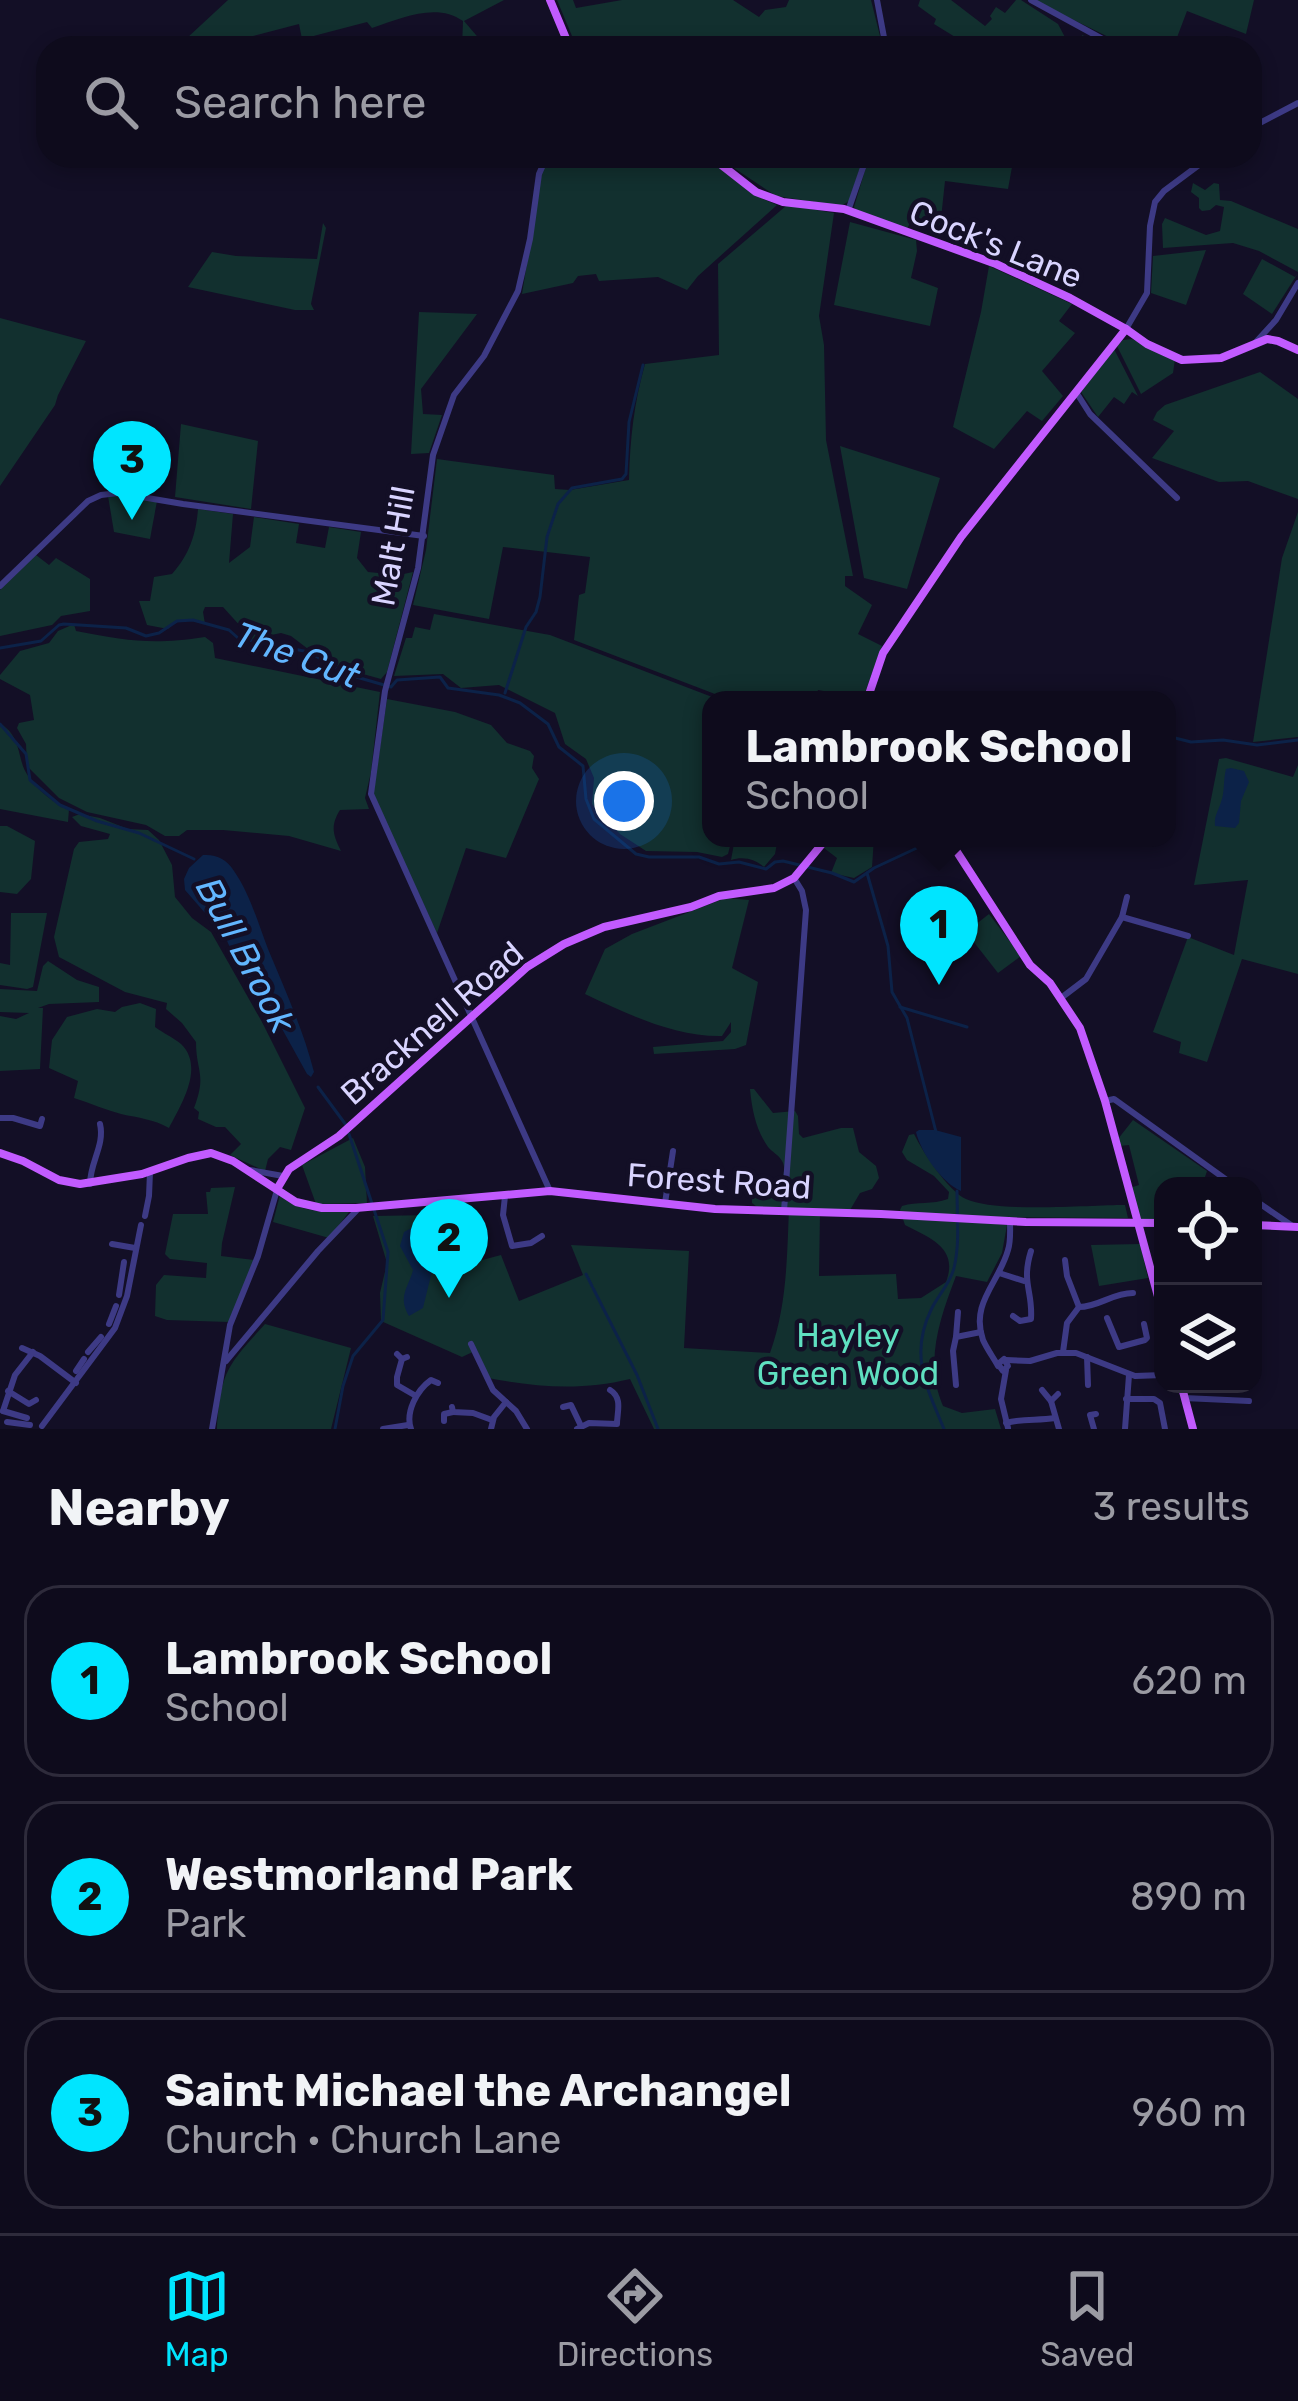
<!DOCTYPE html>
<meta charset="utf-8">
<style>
:root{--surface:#0e0b1c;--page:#1c1929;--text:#f1f3f6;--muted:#9b9ba3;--line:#2e2b3b;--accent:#00e5ff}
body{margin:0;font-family:Rubik,sans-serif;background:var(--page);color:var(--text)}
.controls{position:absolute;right:36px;bottom:36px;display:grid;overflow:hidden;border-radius:24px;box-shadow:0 6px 18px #0003}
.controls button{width:108px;height:108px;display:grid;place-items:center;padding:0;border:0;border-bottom:3px solid var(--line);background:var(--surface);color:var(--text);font:60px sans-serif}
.you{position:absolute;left:624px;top:801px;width:42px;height:42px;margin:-30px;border:9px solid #fff;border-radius:50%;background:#1a73e8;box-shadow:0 0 0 18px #1a73e833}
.badge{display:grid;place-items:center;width:78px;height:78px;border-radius:50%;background:var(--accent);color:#111;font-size:39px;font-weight:700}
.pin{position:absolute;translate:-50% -99px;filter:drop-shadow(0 3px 6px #0008)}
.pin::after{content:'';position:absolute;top:63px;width:42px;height:36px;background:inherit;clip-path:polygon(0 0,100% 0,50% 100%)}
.popup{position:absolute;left:702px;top:691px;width:474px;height:156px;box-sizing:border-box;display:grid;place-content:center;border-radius:24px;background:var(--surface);filter:drop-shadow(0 3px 9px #0005);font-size:39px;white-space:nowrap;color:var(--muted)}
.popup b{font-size:45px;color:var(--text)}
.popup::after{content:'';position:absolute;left:50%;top:100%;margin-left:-24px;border:24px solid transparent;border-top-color:var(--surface)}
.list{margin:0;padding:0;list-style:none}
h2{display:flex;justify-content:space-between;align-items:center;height:156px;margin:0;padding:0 48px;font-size:51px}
h2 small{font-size:39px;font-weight:400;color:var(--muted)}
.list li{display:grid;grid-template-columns:78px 1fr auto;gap:36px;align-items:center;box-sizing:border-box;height:192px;margin:0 24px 24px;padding:0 24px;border:3px solid var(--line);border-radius:36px}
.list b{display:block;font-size:45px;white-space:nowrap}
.list p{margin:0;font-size:39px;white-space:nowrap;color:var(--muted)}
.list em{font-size:39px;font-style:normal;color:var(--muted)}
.icon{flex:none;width:66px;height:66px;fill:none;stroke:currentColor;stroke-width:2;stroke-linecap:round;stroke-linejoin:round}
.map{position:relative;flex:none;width:1298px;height:1429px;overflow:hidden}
.search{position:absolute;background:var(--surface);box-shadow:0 6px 18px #0003;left:36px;right:36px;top:36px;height:132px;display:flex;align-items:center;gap:30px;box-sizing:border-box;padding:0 42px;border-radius:36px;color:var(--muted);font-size:45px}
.sheet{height:804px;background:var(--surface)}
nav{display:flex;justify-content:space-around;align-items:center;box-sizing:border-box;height:168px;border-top:3px solid var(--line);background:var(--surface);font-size:33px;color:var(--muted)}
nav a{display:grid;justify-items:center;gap:6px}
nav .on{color:var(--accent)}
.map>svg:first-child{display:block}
</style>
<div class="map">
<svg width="1298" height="1429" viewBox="0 0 1298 1429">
<rect width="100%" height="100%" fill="#130f26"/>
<g fill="#12302f">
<path d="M 228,0 L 504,0 L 464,21 L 482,42 L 470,48 L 462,48 L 463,21 C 437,2 401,18 372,28 L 367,22 L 302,39 L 299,24 L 249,37 L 238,48 L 196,48 L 187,38 Z"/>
<polygon points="557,0 573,0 576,8 622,0 733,0 759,17 765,10 786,7 789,0 871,0 883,48 577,48"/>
<polygon points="920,0 951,0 985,26 992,19 990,16 996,7 1005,13 1016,0 1021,0 1058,24 1068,43 1080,45 1082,35 1109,48 973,48 934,24 936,19 918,6"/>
<polygon points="1033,0 1254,0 1246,34 1187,11 1173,48 1131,48"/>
<polygon points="575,156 708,156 763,199 777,205 698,276 687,290 658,277 599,281 596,274 578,276 573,283 522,294 542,171 545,162"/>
<polygon points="716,156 864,156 849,201 841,206 776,196"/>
<polygon points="894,156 1014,156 1008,189 945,181 940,228 911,221 907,229 856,211 854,207 869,157"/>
<polygon points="1193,183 1205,190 1214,183 1219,184 1220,200 1231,201 1298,229 1298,272 1259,251 1233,243 1163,248 1162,224 1165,218 1206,235 1220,231 1224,207 1216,205 1210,210 1202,211 1199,208 1199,198 1191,192"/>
<path d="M 787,205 L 834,213 L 819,316 L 824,345 L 826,440 L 853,576 L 845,576 L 845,586 L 872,605 L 858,634 L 882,646 L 863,698 L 818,690 L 815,700 L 728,699 L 574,640 L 579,595 L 585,593 L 590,557 L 503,547 L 489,619 L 413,605 L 426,550 L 437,459 L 554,475 L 555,489 L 570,490 L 629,480 C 630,439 634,403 645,364 L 719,355 L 718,264 Z"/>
<polygon points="850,222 916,240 917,251 911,278 938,288 930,326 834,305"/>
<polygon points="323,223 326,228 311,304 314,310 295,310 188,287 212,252 236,256 317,259"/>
<polygon points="1206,250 1186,305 1151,293 1153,256"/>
<polygon points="1262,259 1295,277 1298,273 1272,314 1243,294"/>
<polygon points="989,266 1072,304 1059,321 1075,333 1042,371 1063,396 1042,421 1027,411 994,449 953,427 981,312"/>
<polygon points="419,312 477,314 421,389 423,414 442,415 429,453 411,454"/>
<polygon points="0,318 86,341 58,395 55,405 0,486"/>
<polygon points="1132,339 1175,359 1173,373 1141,394 1117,346 1123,340"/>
<polygon points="1114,349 1138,396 1132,392 1124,404 1114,397 1098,417 1081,392"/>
<polygon points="1260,372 1298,399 1298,499 1248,481 1219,482 1152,458 1174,431 1153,420 1157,412 1165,405"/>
<polygon points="181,424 258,441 251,509 175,497"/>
<polygon points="840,446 940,478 907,589 864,578"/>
<polygon points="122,449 139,452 133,490 116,488"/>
<polygon points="112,495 157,501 150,539 114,532 108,496"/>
<path d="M 198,509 L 233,514 L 229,563 L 250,547 L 254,517 L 299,524 L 296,543 L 325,548 L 329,527 L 361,532 L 357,558 L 368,572 L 399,575 L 413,572 L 387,672 L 381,679 L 338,667 L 331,656 L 323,652 L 312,652 L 291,636 L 281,633 L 252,639 L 223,607 L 205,607 L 203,612 L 205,624 C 190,620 180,617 168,629 L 147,625 L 139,601 L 150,601 L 154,577 L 172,574 C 189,555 196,535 198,509 Z"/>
<polygon points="1298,512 1298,737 1253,742 1282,558"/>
<polygon points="36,555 49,565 56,558 90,579 90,611 61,616 52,625 0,636 0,590"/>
<polygon points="434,614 550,635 720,700 711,700 711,838 732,838 728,854 722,857 697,852 646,851 620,834 592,804 594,778 586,759 565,744 555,713 499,685 461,688 443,674 394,676 406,638 412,638 415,627 430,630"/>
<path d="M 74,624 L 76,631 C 128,641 152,645 205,637 L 213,643 L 215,658 L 380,692 L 371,772 L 365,798 L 369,809 L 340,810 C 330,826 333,835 341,851 L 289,836 L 223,830 L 187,830 L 179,836 L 165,836 L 146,825 L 87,812 L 59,798 L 27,766 L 26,744 L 17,728 L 19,723 L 34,720 L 30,695 L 0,679 L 0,675 L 20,651 L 49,643 L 58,631 Z"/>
<polygon points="387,699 455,712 491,725 507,743 530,751 534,756 532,768 539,779 506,858 466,848 437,933 373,796"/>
<path d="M 0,723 C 17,735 17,745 22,763 C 26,780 52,804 69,809 L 68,822 L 0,809 Z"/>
<polygon points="1226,758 1293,777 1298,765 1298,974 1242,959 1207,1062 1179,1053 1181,1042 1153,1032 1188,937 1234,955 1248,880 1194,885 1219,759"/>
<path d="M 80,814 L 100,818 L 128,829 L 148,830 L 159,840 L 172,865 L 175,897 L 192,918 L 211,932 L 262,1022 L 305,1108 L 291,1150 L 280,1147 L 268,1159 L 265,1171 L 230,1155 L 241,1144 L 225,1127 L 216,1127 L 198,1119 L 199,1112 L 194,1108 C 207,1074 196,1072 196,1042 L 182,1023 L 166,1009 L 167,1003 L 125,992 L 59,957 L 54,937 L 74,849 L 79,842 L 108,839 L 110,834 L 81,826 L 72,817 Z"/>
<polygon points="0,826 7,826 35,841 31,879 17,894 0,892"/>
<path d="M 735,838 L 778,838 L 775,854 L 764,867 C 755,859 743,856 731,860 Z"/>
<polygon points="833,838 874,838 872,867 854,878 831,873 837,858 824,848"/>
<path d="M 726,898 L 749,900 L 732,968 L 758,982 L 746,1045 L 735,1049 L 654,1054 L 653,1047 L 723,1041 L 731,1032 L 731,1022 L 722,1036 C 675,1037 627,1014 585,994 L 605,949 L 632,934 Z"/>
<polygon points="11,913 47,913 33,987 27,989 0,985 0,963 10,965"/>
<polygon points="989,914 1021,956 998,973 966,932"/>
<polygon points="48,961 77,980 99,987 99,1002 49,1004 38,1008 43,1008 40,1069 0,1071 0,1016 16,1019 29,1013 0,1012 0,989 37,991 43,966"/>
<path d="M 140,1003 L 156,1009 L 155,1027 C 163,1033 174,1038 181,1044 C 205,1067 181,1105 169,1128 C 153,1119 139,1118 121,1114 C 106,1110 90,1103 74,1098 L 78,1081 L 49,1068 L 52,1040 L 67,1017 L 97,1009 L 115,1012 L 122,1007 Z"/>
<path d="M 750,1089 L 754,1089 L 773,1113 L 795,1111 L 798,1116 L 799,1134 L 803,1138 L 841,1128 L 853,1128 L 859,1152 L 876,1166 L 879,1178 L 872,1189 L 860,1193 L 850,1210 L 820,1212 L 819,1276 L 896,1274 L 898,1299 L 921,1298 L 946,1282 C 959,1248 930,1238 905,1225 L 900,1210 L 902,1206 C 917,1201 932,1205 948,1199 L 949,1192 L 934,1176 L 907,1160 L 902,1152 L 909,1135 L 914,1134 C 923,1152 948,1191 966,1199 C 996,1213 1089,1205 1125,1205 L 1128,1218 L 984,1217 L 984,1223 L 1007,1225 L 1002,1253 L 987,1282 L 956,1276 C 940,1318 924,1362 943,1406 L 962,1413 L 995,1409 L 1001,1429 L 654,1429 L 630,1379 C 581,1391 536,1387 488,1378 L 477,1350 L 462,1357 L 381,1321 L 380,1293 L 387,1263 L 373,1216 L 434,1215 L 445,1270 L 501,1255 L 519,1301 L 583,1275 L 571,1245 L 689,1251 L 684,1348 L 770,1353 C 787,1306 787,1257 789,1208 L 757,1207 L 752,1203 L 752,1198 L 777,1189 C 782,1181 787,1169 782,1161 C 779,1155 772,1152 768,1147 C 756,1130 752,1110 750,1089 Z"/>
<polygon points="1133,1120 1207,1171 1202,1186 1163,1186 1163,1219 1139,1219 1130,1188 1139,1185 1129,1145 1119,1146 1118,1139"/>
<polygon points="353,1138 365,1167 367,1203 316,1204 302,1165"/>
<polygon points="235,1187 222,1243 221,1256 254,1260 229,1322 167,1320 155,1316 156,1285 164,1275 206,1278 207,1263 170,1259 165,1254 173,1214 208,1214 206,1192 210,1192 211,1188"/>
<path d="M 280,1195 C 303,1214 321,1211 349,1212 L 329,1238 L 273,1222 Z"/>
<polygon points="1140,1244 1148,1278 1099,1286 1091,1245"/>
<path d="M 265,1324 L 351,1348 L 331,1429 L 217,1429 C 221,1371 227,1366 265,1324 Z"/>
</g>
<g fill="#0c2248">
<path d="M 1231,768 L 1244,771 L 1249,782 L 1241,801 L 1239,823 L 1235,828 L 1215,826 C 1214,815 1218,812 1221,802 C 1225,792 1223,780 1226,769 Z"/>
<path d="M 203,855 C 216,854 227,859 234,871 C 250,894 258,923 268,949 C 285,990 303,1029 314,1072 L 311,1077 L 307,1074 L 270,1007 L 236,962 L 225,936 L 185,890 L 184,879 L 189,868 Z"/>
<path d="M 919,1130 L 935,1130 L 961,1137 L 961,1191 C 942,1183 921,1153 916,1132 Z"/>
<path d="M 417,1225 L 427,1233 L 429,1251 L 434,1263 L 423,1308 L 409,1316 C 397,1296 409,1287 413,1270 L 400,1246 L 404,1232 Z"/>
</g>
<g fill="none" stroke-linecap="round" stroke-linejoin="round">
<g stroke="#0c2248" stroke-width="3">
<polyline points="0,648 41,641 59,625 64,624 126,628 146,636 159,633 177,621 193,620 229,630 238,638 309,652 346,674 391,687 397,680 440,677 448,688 499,695 520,703 548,724 559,747 583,766 586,799 594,819 636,854 649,857 699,857 719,864 739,862 766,869 775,862 783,861 832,873 854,882 874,868 919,847 924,838"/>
<polyline points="505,693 526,627 536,612 540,597 547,537 558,504 572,488 622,479 626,474 629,422 643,365"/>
<polyline points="0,724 26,754 30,780 60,805 97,821 139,833 194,859"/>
<polyline points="1167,736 1191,742 1223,740 1257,745 1298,740"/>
<polyline points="867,873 888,946 892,992 907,1018 936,1132"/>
<polyline points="900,1007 967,1027"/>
<polyline points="318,1087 346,1125"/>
<polyline points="586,1274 592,1286"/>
<polyline points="593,1288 637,1375 658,1429"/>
<polyline points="335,1429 343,1386 353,1356 383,1320 388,1252 349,1134"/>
<path d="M 944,1429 C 927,1388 909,1355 931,1310 C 938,1295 950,1284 954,1268 C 960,1243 957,1217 957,1191"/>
</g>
<g stroke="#3d3a85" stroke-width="6">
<polyline points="877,0 886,48"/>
<polyline points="1031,0 1119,48"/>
<polyline points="1250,128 1298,103"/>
<polyline points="547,156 539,174 530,239 518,291 484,356 454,395 433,455 418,568 385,691 371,794 550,1191"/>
<polyline points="848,211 867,156"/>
<polyline points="1126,329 1147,293 1150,226 1155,202 1164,191 1211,156"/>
<polyline points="1255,343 1276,320 1298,283"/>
<polyline points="1076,392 1090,414 1177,498"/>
<polyline points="0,586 88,501 101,495 118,493 183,504 424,536"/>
<polyline points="1122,917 1188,936"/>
<polyline points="1061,998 1086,979 1122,917 1127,897"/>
<polyline points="1105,1101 1114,1099 1235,1186"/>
<polyline points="0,1118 13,1118 40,1126 42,1119"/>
<polyline points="250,1170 283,1176"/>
<path d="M 90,1184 C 90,1162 105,1145 100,1124"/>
<polyline points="505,1196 503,1215 512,1246 531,1243 542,1236"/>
<polyline points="1253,1199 1291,1225"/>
<polyline points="665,1203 673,1151"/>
<polyline points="784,1211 806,910 802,891 794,878"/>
<polyline points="145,1216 149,1196 150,1172"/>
<polyline points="112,1244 135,1248"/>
<polyline points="1065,1260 1067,1276 1079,1307"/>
<polyline points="999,1273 1024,1281"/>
<polyline points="119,1295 124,1262"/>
<path d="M 1013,1316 L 1020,1321 L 1031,1319 C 1033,1291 1021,1283 1031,1251"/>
<polyline points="1107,1318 1119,1347 1145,1340 1147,1338 1144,1324"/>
<polyline points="109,1324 116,1306"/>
<polyline points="956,1337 958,1312"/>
<polyline points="471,1344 493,1390 516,1411 527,1429"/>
<polyline points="22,1348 40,1356 76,1383"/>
<polyline points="88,1352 101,1337"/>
<path d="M 1063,1352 L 1067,1323 L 1079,1307 C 1099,1307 1112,1293 1133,1293"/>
<polyline points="397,1354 402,1359 407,1357"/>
<polyline points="1087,1357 1088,1385"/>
<polyline points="402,1359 397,1377 397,1385 416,1396"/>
<polygon points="1004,1359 1008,1366 1003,1371 998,1364"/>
<polyline points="1006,1360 1030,1361 1057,1353 1076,1353 1135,1376 1163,1375"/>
<polyline points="226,1361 318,1251 359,1208"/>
<path d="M 998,1366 C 993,1357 987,1349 983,1340 C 970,1303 999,1283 1008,1250 C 1011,1241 1010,1231 1010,1221"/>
<polyline points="1006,1370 1001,1399 1008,1428"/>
<polyline points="76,1371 84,1359"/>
<polyline points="956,1385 953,1351 956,1337 981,1332"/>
<polyline points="1042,1390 1051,1401 1058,1394"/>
<polyline points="8,1391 29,1404 36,1400"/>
<polyline points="1184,1398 1249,1401"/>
<polyline points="1126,1399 1154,1399 1160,1403 1165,1429"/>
<polyline points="1051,1401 1059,1429"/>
<polyline points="452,1407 453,1412 473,1413 492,1420"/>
<polyline points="563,1407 571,1405 581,1426"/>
<polyline points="3,1411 15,1375 33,1352"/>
<polyline points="3,1411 27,1418"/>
<polyline points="444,1421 444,1414 453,1412"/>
<polyline points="7,1422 30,1425"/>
<path d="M 1006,1423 C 1023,1418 1038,1421 1055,1418"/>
<polyline points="42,1426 115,1328 127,1296 141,1225"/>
<polyline points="212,1429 230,1325 258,1256 277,1190"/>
<polyline points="383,1429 408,1425"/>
<path d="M 411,1429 C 405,1412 417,1390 431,1380 L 438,1383"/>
<polyline points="491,1429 494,1417 506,1402"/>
<path d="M 577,1429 L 589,1423 L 617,1424 C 617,1412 623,1398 610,1390"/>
<polyline points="1094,1429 1090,1415 1096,1414"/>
<polyline points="1125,1429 1129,1375"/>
</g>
<g stroke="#c25bff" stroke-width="8">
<polyline points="550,0 570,48"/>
<polyline points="710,156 756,192 783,202 844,209 996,264 1070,298 1126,329 1147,344 1182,360 1221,358 1267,339 1278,341 1298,350"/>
<polyline points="867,700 883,653 961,537 1126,329"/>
<polyline points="948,838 1030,965 1050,983 1080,1028 1105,1101 1163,1315"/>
<polyline points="0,1153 23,1161 59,1180 80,1184 142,1174 188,1158 211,1153 233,1161 296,1202 322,1208 356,1208 550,1191 715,1209 881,1214 1026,1222 1163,1223"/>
<polyline points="277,1189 289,1169 339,1136 527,967 564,944 604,927 691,907 719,896 774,888 794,878 827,838"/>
<polyline points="1253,1225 1298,1227"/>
<polyline points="1181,1384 1193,1429"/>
</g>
</g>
<g text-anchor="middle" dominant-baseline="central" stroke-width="9" stroke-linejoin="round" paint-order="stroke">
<g font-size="33" fill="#d9d4ff" stroke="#130f26">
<text transform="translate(996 244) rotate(22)">Cock's Lane</text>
<text transform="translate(393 546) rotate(-80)">Malt Hill</text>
<text transform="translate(432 1023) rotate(-41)">Bracknell Road</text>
<text transform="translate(719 1181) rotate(4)">Forest Road</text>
</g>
<g font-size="33" fill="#5fe0c0" stroke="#130f26">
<text x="848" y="1335">Hayley<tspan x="848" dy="38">Green Wood</tspan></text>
</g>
<g font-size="36" font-style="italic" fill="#62b6ff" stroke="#130f26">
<text transform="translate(297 655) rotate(20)">The Cut</text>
<text transform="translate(246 955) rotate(62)">Bull Brook</text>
</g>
</g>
</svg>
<div class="controls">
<button><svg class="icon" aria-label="locate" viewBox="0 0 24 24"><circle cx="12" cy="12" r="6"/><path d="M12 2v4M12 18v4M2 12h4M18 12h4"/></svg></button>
<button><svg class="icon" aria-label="layers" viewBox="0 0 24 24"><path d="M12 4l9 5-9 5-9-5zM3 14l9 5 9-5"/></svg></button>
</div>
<div class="you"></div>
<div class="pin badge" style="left:939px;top:985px">1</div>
<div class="popup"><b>Lambrook School</b>School</div>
<div class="pin badge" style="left:449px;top:1298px">2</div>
<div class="pin badge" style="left:132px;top:520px">3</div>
<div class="search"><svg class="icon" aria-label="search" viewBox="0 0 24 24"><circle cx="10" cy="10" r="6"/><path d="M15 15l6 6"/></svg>Search here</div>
</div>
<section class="sheet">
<h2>Nearby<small>3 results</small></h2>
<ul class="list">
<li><span class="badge">1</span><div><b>Lambrook School</b><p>School</p></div><em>620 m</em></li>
<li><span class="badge">2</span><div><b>Westmorland Park</b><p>Park</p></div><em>890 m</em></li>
<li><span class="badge">3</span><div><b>Saint Michael the Archangel</b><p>Church · Church Lane</p></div><em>960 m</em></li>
</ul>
</section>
<nav>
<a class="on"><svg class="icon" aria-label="map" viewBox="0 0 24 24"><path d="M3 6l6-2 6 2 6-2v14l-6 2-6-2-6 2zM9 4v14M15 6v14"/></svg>Map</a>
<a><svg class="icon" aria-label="directions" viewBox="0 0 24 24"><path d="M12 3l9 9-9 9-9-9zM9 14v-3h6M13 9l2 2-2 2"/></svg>Directions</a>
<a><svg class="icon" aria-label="saved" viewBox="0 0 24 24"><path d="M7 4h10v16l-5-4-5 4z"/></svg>Saved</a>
</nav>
